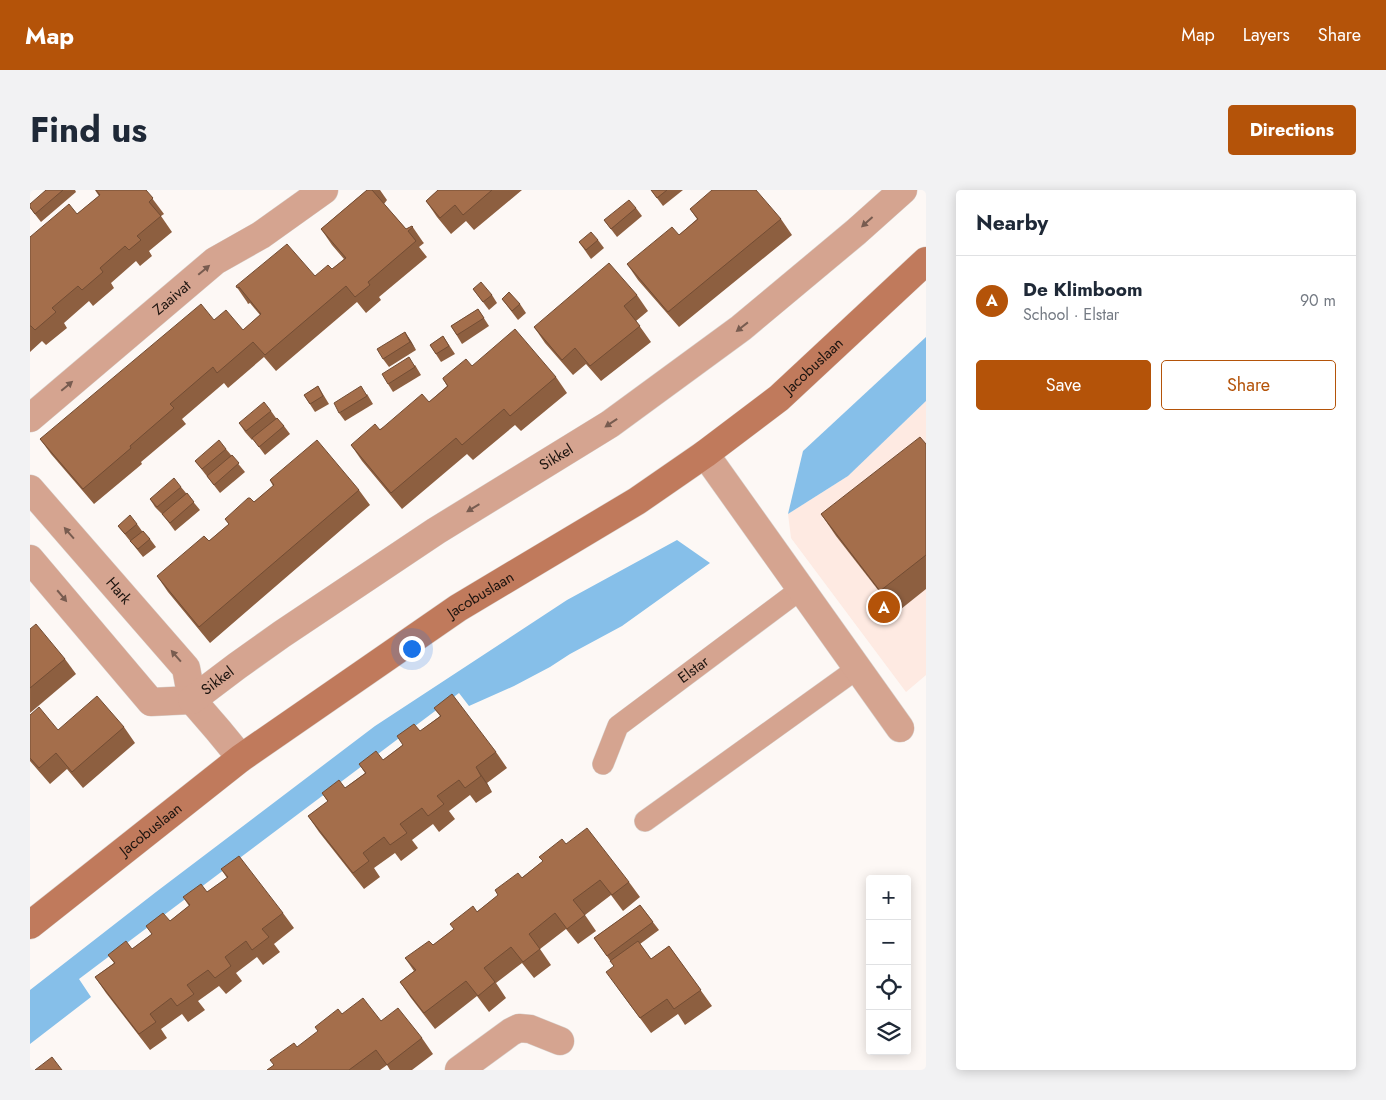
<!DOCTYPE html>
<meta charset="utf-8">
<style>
:root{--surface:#fff;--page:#f2f2f3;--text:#1f2937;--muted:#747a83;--line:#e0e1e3;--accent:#b45309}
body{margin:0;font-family:Jost,sans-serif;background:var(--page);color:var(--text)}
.controls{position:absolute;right:15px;bottom:15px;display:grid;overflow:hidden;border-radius:5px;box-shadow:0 2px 12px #0003}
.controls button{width:45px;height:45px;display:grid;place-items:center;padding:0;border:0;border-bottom:1px solid var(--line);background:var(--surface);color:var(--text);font:25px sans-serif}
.you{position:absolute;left:381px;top:458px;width:18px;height:18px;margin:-12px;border:4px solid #fff;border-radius:50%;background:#1a73e8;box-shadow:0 0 0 8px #1a73e833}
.badge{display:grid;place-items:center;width:32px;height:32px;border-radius:50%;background:var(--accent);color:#fff;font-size:16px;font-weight:700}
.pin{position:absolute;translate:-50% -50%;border:2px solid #fff;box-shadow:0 1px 5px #0006}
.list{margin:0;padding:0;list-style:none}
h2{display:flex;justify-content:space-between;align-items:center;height:65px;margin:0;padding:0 20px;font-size:21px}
h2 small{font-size:16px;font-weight:400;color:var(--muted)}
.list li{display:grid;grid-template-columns:32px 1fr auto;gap:15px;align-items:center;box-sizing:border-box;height:90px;padding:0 20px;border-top:1px solid var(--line)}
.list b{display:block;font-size:19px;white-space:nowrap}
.list p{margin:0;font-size:16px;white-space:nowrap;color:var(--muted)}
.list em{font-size:16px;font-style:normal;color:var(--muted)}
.actions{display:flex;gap:10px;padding:15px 20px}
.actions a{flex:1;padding:11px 0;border:1px solid var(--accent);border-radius:5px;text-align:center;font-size:18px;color:var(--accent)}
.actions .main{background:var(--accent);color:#fff}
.icon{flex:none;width:28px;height:28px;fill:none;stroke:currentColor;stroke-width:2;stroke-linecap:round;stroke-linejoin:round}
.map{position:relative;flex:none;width:896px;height:880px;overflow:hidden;border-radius:5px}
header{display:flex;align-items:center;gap:30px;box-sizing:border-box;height:70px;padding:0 25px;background:var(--accent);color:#fff}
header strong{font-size:24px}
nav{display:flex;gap:28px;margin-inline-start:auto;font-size:18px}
.intro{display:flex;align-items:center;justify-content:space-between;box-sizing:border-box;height:120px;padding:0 30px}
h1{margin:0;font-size:35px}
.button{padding:12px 22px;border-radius:5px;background:var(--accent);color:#fff;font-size:18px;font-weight:700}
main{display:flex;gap:30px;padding:0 30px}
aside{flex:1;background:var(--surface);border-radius:5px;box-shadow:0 2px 12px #0003}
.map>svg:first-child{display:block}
</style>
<header>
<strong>Map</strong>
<nav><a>Map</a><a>Layers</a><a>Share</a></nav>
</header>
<div class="intro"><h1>Find us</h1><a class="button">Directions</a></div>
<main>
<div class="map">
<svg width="896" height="880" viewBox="0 0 896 880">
<rect width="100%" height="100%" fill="#fdf8f5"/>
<polygon fill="#feeae2" points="896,211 896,485 876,502 761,348 758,324 818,286"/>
<g fill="#86bfe9">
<polygon points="896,147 896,211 818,286 758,324 773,261"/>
<polygon points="647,350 680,373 592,436 540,464 520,477 484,496 439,516 429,503 49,789 61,807 0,854 0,800 126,702 345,536 537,410"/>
</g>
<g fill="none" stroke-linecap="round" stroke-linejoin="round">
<defs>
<g id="service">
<path id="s1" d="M 573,574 L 588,536 L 771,399"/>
<polyline points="615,631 828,478"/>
</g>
<g id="minor">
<path id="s2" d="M 0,228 L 185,71 L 231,45 L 294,0"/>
<polyline points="675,264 870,538"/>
<path id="s3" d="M 0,299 L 156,478 L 162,510 L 188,540 L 211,568"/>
<polyline points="0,369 121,512 162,510"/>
<path id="s4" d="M 162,510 L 207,476 L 252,444 L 406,341 L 580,234 L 711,138 L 826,42 L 873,0"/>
<polyline points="429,880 481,842 489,838 500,839 530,851"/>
</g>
<g id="secondary">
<path id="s5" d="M 0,735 L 211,568 L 428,418 L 607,311 L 675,264 L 749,208 L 896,71"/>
</g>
</defs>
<use href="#service" stroke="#d9d4d0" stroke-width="22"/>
<use href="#minor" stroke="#d9d4d0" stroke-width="29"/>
<use href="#secondary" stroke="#d9d4d0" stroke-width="29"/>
<use href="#service" stroke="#d5a490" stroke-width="21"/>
<use href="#minor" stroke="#d5a490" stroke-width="28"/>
<use href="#secondary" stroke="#c07a5c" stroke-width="28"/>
</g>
<g fill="#8d5f40">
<polygon points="16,0 45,0 46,2 11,32 0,18"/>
<polygon points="65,0 116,0 134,24 131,26 142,42 119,61 122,66 110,76 106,71 81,93 84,98 63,116 59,111 34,133 37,138 16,155 12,151 0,162 0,47 47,24 69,6"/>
<polygon points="337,0 350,0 357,10 354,14 376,39 382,36 393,52 394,53 389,57 397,67 349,107 351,110 336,123 327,112 246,181 234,167 198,198 194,193 152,229 156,234 111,272 112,274 64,314 21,264 10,249 184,130 213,140 230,125 220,113 218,114 217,112 206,96 285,86 302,79 314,69 302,55 291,39"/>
<polygon points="408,0 492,0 444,40 436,31 421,44 407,27 396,11"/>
<polygon points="621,0 653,0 633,16"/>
<polygon points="606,18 612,26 587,47 574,30"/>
<polygon points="660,19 751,29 762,45 649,137 608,90 597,74 649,45 667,29"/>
<polygon points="568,50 574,58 561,69 549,52"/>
<polygon points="443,99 462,105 467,113 459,120"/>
<polygon points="607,105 618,121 606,131 621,152 571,191 556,174 543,185 515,153 504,137"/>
<polygon points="472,109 490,114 496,123 488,130"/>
<polygon points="448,119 459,136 432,154 421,136"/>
<polygon points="375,142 386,160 359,177 353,169"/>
<polygon points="413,146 425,164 411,172 400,155"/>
<polygon points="385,175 391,185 363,202 358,194"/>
<polygon points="442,176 526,187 537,203 491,241 485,235 443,270 437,264 372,319 332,271 321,255 399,212 417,196 413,189"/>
<polygon points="288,196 299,214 285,222 274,205"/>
<polygon points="337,204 343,214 315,231 309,223"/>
<polygon points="241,221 246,228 254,236 260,244 235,265 223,249 222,250 215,242 209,233"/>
<polygon points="896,254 896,399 866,423 806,346 791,324"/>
<polygon points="196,259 215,282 190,303 165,271"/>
<polygon points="240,290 329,300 340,315 180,453 138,402 127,386 179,351 199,334 195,329 224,312 243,296"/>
<polygon points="151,297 170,320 145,341 133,325 125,317 120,309"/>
<polygon points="107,334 112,341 120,349 126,357 113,367 88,336"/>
<polygon points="0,439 35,469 46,484 0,523"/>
<polygon points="404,518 466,562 477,578 457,593 462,602 446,613 440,605 419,621 425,629 409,642 403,634 382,650 388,658 371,671 365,663 344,678 350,687 334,699 289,642 278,626 298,612 292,603 315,598 335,583 329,574 353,570 410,526"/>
<polygon points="0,525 28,540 94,537 105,553 53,598 37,579 20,594 0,571"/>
<polygon points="536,654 599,692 610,707 593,721 581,705 555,725 566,741 548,754 536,739 510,759 521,775 504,788 492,773 466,793 476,808 459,822 447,806 405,839 381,808 370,792 384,781 375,768 403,755"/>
<polygon points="191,679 253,723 264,738 244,754 250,762 233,775 227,767 206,783 212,791 196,804 189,796 168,811 175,820 158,832 152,824 131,839 137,848 120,860 76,803 65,787 84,773 78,765 102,759 122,744 116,736 140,731 159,716 153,707 177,702 197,688"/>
<polygon points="610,715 629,740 610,754 621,769 639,756 682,816 655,835 648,824 621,843 587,797 584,776 564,748"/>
<polygon points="312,824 351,831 392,848 403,864 382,880 360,880 357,875 350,880 237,880"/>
</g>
<g fill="#734d34">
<polygon points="375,142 381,151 386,160 380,152"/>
<polygon points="446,577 457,593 462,602 451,586"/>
</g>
<g fill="#a46e4b" stroke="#734d34">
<polygon points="16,0 33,0 5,24 0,17 0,14"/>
<polygon points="66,0 116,0 123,8 119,12 131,26 107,46 111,50 99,60 95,56 70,78 73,82 52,100 48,96 22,118 26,122 5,140 1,136 0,136 0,47 39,14 47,24 70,5"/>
<polygon points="337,0 342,0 376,39 382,36 383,37 378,41 386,51 338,92 340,95 325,107 316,96 235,165 223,152 187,183 183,177 140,214 144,218 100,256 101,258 53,299 10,249 171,114 184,130 196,120 213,140 231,124 209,97 207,98 206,96 257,54 285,86 298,75 302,79 316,68 291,39"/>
<polygon points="408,0 462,0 433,25 425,15 410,28 396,11"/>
<polygon points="621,0 637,0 627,8"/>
<polygon points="682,0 726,0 751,29 638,122 597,74 642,37 649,45 668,29 660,19"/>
<polygon points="599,10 606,18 581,39 574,30"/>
<polygon points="561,42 568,50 556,60 549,52"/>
<polygon points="579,73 607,105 594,116 610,136 560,176 545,158 532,170 504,137"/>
<polygon points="451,92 462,105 453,112 443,99"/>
<polygon points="479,102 490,114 482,121 472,109"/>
<polygon points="448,119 454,128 427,145 421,136"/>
<polygon points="485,139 526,187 480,226 474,219 432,255 426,248 361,303 321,255 345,234 350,240 392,204 399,212 418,196 413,189 413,188 436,169 442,176"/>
<polygon points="375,142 380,152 353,169 347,159"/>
<polygon points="413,146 419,156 406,164 400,155"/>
<polygon points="379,167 385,177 358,194 352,184"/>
<polygon points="288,196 293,206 280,214 274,205"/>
<polygon points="331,196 337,206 309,223 304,213"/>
<polygon points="234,212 241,221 216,241 209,233"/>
<polygon points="247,228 254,236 229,257 222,248"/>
<polygon points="890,247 896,254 896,365 850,401 791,324"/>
<polygon points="189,250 196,259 172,279 165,271"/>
<polygon points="287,250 329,300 169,437 127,386 174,346 179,351 199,334 195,329 218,308 220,308 224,312 244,295 240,290 241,289"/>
<polygon points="202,265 209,273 184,295 177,286"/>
<polygon points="144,288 151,297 127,317 120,309"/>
<polygon points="157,303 164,312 140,333 132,324"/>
<polygon points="100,325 107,334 95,344 88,336"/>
<polygon points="113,341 120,349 108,359 100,351"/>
<polygon points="6,434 35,469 0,498 0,439"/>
<polygon points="422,504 466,562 446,577 451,586 435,598 429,590 407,606 414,614 398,626 392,618 370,634 377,643 360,655 354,647 333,663 339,671 323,683 278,626 298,611 292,603 309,590 315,598 336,583 329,574 346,561 353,570 373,555 367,546 384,534 390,541 411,526 404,518"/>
<polygon points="67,506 94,537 42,582 26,563 9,578 0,568 0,525 9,517 28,540"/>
<polygon points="557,638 599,692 582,705 570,690 543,710 555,725 537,739 525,723 499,744 510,759 493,772 481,757 454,778 465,792 448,806 436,791 394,823 370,792 386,780 375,768 399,751 403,755 424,739 420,734 443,716 447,722 468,705 465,700 488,683 492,688 513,671 509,667 532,649 536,654"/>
<polygon points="209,666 253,723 232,739 239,747 222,760 216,751 195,767 201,776 185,788 178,780 157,795 164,804 147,816 141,808 120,824 126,832 109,844 65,787 85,773 78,765 96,751 102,759 122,744 116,736 133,723 140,731 160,715 153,707 171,694 177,702 198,687 191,679"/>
<polygon points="610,715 623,732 577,766 564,748"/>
<polygon points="608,751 621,769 639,756 671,800 644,819 637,809 610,828 576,782 584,776 580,771"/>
<polygon points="333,808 351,831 368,818 392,848 357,875 346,860 319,880 237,880 244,875 240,870 264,853 267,857 288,841 285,837 308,819 312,824"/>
<polygon points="22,867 32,880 5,880"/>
</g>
<defs><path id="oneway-solid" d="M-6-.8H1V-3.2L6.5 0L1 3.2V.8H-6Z" transform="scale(1.25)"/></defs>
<g fill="#785c50">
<use href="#oneway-solid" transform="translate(837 32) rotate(138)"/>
<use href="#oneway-solid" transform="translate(174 80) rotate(-40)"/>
<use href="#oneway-solid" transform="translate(712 137) rotate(142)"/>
<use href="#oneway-solid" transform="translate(37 196) rotate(-40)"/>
<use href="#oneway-solid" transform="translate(581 233) rotate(146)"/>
<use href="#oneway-solid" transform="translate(443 318) rotate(149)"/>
<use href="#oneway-solid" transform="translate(39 343) rotate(-131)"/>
<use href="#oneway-solid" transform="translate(32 406) rotate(50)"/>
<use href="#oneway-solid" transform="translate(146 466) rotate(-131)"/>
</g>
<g text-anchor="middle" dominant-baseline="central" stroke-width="4" stroke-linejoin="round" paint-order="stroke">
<g font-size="15" fill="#1c140f" stroke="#fdf8f5">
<text stroke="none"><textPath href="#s2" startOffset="186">Zaaivat</textPath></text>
<text stroke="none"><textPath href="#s5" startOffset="964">Jacobuslaan</textPath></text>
<text stroke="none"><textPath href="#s4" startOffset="438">Sikkel</textPath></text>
<text stroke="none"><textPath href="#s3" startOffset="135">Hark</textPath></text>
<text stroke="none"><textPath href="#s5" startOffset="559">Jacobuslaan</textPath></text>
<text stroke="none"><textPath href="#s1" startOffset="135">Elstar</textPath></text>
<text stroke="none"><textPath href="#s4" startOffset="32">Sikkel</textPath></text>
<text stroke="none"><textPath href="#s5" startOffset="154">Jacobuslaan</textPath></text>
</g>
</g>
</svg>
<div class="controls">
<button>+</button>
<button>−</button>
<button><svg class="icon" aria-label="locate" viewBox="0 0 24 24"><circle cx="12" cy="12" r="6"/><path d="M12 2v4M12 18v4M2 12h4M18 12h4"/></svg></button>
<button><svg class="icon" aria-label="layers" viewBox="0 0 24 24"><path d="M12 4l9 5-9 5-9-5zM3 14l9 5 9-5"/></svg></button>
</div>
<div class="you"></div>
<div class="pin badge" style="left:854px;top:417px">A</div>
</div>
<aside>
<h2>Nearby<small></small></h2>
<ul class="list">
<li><span class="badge">A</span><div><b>De Klimboom</b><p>School · Elstar</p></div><em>90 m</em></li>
</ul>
<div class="actions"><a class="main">Save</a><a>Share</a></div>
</aside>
</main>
